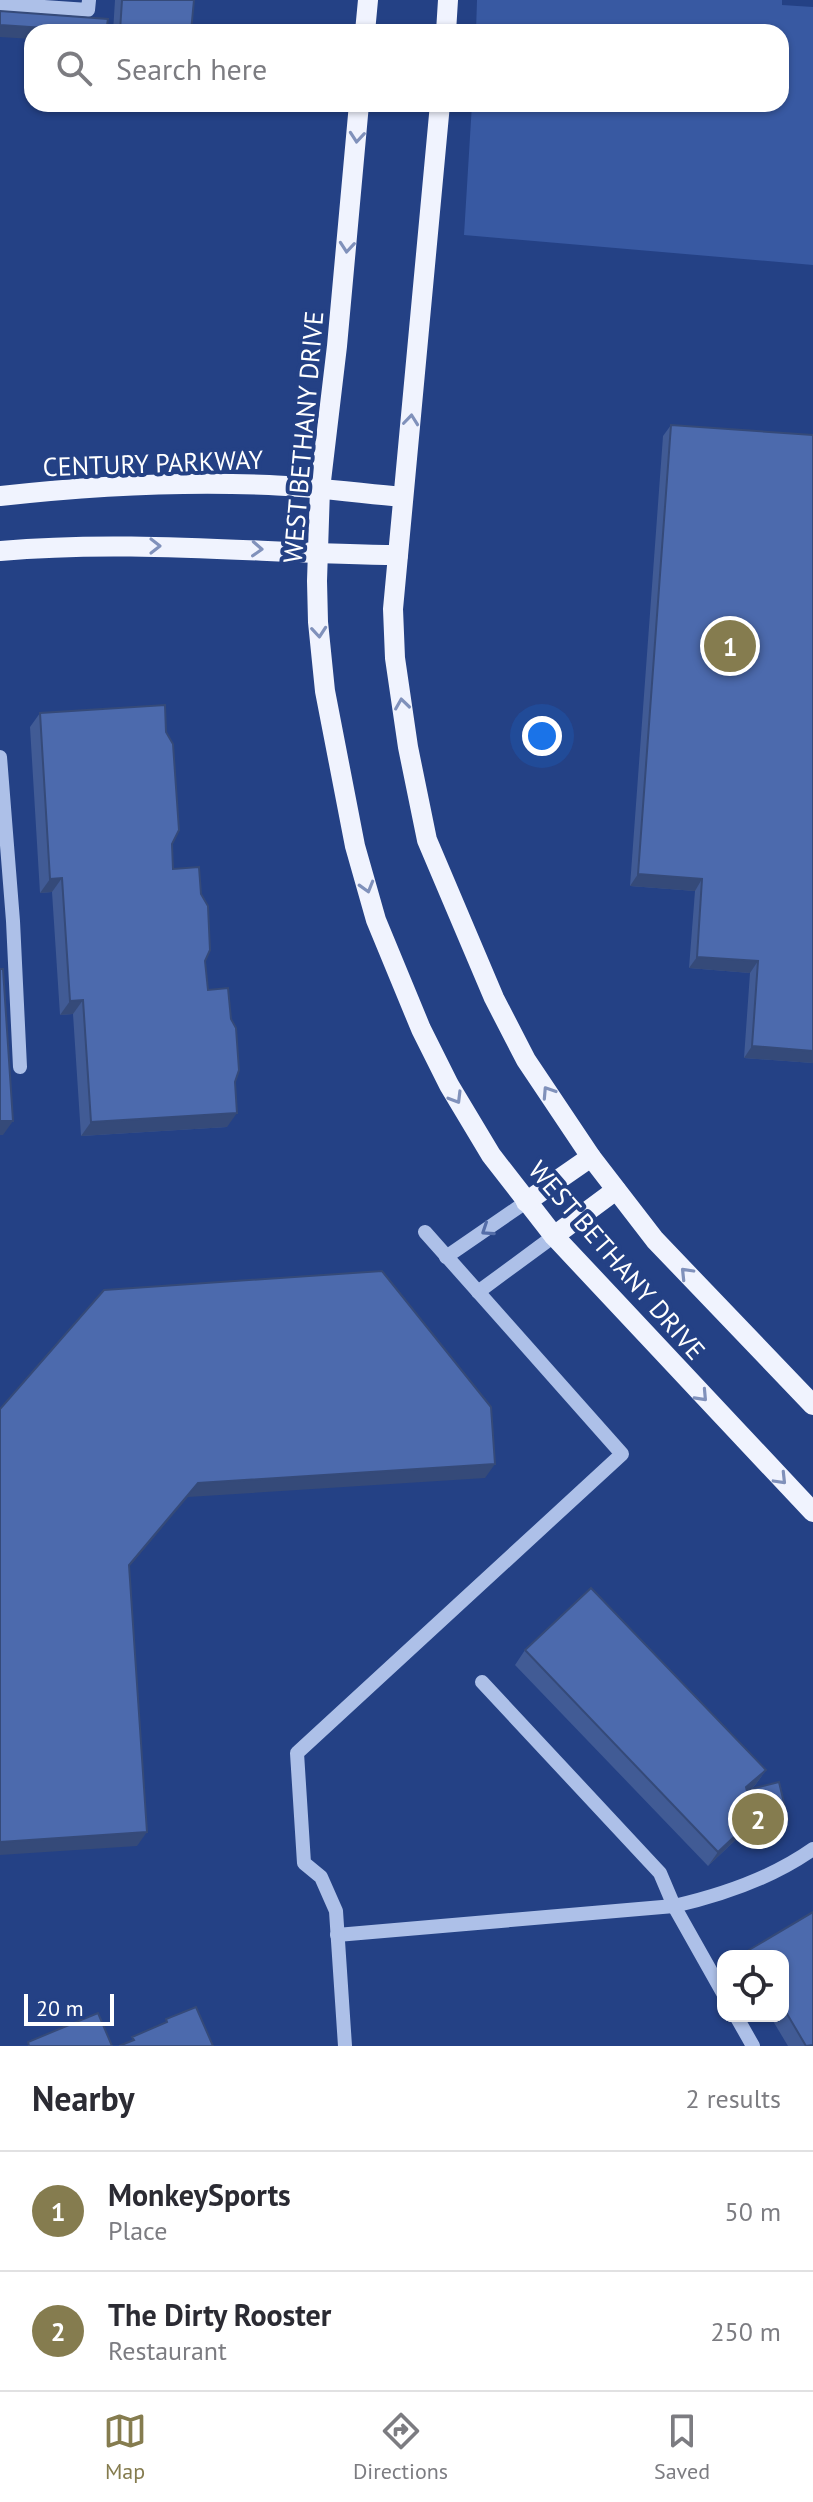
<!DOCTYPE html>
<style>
:root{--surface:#fff;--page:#f7f7f7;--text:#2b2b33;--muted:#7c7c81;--line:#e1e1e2;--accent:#857c4f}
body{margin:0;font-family:"PT Sans",sans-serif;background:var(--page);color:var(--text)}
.controls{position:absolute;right:24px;bottom:24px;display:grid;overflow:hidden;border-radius:16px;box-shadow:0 2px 6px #0004}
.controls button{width:72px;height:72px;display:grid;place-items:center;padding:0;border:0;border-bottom:2px solid var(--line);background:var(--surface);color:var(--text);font:40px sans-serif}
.scale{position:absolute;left:24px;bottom:20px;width:90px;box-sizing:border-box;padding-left:8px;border:4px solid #fff;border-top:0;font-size:22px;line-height:28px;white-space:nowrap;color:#fff;-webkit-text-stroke:6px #244185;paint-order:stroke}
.you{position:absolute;left:542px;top:736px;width:28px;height:28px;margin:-20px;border:6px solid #fff;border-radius:50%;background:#1a73e8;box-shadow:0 0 0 12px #1a73e833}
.badge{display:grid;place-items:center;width:52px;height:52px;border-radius:50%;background:var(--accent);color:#fff;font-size:26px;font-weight:700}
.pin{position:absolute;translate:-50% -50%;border:4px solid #fff;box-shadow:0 2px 8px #0006}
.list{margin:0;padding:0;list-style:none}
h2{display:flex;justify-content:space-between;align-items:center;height:104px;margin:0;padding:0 32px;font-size:34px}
h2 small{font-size:26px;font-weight:400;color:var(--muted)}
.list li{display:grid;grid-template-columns:52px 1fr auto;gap:24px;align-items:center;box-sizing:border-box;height:120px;padding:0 32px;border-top:2px solid var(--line)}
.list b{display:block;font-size:30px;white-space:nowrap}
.list p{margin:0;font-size:26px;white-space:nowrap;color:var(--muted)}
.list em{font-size:26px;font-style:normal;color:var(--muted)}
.icon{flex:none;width:44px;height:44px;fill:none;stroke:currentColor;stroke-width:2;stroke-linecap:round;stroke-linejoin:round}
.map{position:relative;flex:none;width:813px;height:2046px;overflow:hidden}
.search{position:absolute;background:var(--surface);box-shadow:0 2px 6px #0004;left:24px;right:24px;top:24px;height:88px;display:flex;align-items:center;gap:20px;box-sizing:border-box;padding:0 28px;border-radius:24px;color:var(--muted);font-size:30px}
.sheet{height:344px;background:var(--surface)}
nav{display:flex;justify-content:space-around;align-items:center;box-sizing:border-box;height:112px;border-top:2px solid var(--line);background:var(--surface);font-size:22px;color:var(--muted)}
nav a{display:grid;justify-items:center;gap:4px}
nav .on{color:var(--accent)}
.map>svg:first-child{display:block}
</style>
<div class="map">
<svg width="813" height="2046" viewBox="0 0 813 2046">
<rect width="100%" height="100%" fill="#244185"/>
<polygon fill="#3859a2" points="477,0 782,0 782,5 813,7 813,265 464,235 472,104 781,104 781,32 476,32"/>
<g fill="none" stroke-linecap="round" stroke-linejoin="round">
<g stroke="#adc0e8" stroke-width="14">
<polyline points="0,4 88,10 89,0"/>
<polyline points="0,757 13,921 20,1067"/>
<polyline points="446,1257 526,1202"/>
<polyline points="478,1292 554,1236"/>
<polyline points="482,1682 660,1873 674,1906 723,1993"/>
<path d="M 337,1935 L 674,1906 C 722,1895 772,1878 813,1849"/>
<polyline points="736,2016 753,2046"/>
<polyline points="345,2046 336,1911 321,1877 304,1863 297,1753 622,1454 425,1232"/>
</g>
<g stroke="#f0f3fe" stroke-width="20">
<polyline points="365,32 368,0"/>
<polyline points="446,32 448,0"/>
<polyline points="359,104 337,346 320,489 317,581 318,622 325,691 355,846 376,920 421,1029 449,1085 491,1155 554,1236 813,1512"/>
<polyline points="440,104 393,609 395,658 408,747 427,840 494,998 526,1060 591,1157 655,1240 813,1405"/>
<path d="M 0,496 C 90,486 179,481 269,485 C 314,487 359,493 403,497"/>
<path d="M 0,551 C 133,539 265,554 398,555"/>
<polyline points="526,1202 591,1157"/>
<polyline points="554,1236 616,1190"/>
</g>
</g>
<g fill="#415b95">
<polygon points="115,0 194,0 191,32 113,32"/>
<polygon points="671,425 813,435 813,1063 744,1058 750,973 689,968 695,891 630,886 663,436"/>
<polygon points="40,713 172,844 173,869 205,961 208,990 235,1082 227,1127 81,1136 73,1014 60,1015 52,892 40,893 30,727"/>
<polygon points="525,1650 766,1770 756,1784 751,1789 780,1831 746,1839 744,1832 708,1866 515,1665"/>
<polygon points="813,1912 813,2046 788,2046 770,2016 783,2016 783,1956 745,1956 749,1950"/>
</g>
<g fill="#354a79">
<polygon points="0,25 94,32 32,32 32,39 0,37"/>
<polygon points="638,874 702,879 695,891 630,886"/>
<polygon points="62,878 52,892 40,893 50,879"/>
<polygon points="697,957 758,961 750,973 689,968"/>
<polygon points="83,1000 73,1014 60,1015 70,1001"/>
<polygon points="752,1046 813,1051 813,1063 744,1058"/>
<polygon points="237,1113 227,1127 81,1136 91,1122"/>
<polygon points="0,1121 13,1121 3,1135 0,1135"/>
<polygon points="495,1464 485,1478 188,1497 119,1579 129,1565 198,1483"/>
<polygon points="766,1770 756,1784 745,1794 746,1787"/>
<polygon points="754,1818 744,1832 708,1866 718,1852"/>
<polygon points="788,1820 780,1831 746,1839 753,1828"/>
<polygon points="147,1832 137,1846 0,1855 0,1842"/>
</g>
<g fill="#4c6aad" stroke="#354a79" stroke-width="2">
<polygon points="122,0 194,0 191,32 120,31"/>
<polygon points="0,11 108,19 106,32 0,25"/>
<polygon points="671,425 813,435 813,1051 752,1046 758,961 697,957 702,879 638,874"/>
<polygon points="165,705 166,732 173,744 179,830 172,844 173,869 199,867 201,894 208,906 210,950 205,961 208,990 228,988 231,1019 236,1028 239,1070 235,1082 237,1113 91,1122 83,1000 70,1001 62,878 50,879 40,713"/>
<polygon points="0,969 3,969 13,1121 0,1121"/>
<polygon points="382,1271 491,1407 495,1464 198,1483 129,1565 147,1832 0,1842 0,1409 104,1290"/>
<polygon points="591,1588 766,1770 746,1787 754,1818 718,1852 525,1650"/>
<polygon points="779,1782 788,1820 753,1828 751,1820 754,1818 747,1790"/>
<polygon points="813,1912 813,2045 806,2046 783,2007 783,1956 753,1956 749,1950"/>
<polygon points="196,2007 213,2046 119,2046 134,2040 132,2037 167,2022 166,2019"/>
<polygon points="98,2013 112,2046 29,2046 28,2042"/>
</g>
<defs><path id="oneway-chevron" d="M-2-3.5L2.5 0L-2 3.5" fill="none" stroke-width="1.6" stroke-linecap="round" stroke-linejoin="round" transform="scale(2)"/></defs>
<g stroke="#8091bb">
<use href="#oneway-chevron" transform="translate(357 137) rotate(95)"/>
<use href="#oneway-chevron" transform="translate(347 247) rotate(95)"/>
<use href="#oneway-chevron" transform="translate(411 420) rotate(-84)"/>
<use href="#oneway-chevron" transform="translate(155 546)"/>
<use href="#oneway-chevron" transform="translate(257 549) rotate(3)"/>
<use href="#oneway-chevron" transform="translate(319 632) rotate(85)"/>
<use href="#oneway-chevron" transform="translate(402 704) rotate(-98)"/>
<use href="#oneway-chevron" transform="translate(367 887) rotate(74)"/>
<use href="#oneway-chevron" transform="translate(548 1092) rotate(-123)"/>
<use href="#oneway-chevron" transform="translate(456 1098) rotate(59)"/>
<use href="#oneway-chevron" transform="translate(686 1273) rotate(-134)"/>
<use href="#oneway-chevron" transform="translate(702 1396) rotate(47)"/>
<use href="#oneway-chevron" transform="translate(781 1479) rotate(46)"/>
</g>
<use stroke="#546da8" href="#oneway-chevron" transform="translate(487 1230) rotate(146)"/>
<g text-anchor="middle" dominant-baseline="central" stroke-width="8" stroke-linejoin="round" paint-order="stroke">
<g font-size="26" fill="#fff" stroke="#244185">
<text transform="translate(303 437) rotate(-85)">WEST BETHANY DRIVE</text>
<text transform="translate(153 463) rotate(-2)">CENTURY PARKWAY</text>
<text transform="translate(617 1260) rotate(49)">WEST BETHANY DRIVE</text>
</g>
</g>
</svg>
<div class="controls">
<button><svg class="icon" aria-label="locate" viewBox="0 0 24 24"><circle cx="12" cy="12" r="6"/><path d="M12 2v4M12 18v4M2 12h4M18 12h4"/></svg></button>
</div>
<div class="scale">20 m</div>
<div class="you"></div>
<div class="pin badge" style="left:730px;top:646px">1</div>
<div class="pin badge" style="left:758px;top:1819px">2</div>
<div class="search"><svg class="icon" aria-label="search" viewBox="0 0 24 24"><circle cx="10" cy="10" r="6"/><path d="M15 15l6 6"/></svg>Search here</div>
</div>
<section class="sheet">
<h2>Nearby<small>2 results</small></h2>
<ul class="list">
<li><span class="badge">1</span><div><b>MonkeySports</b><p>Place</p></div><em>50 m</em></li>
<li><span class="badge">2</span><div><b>The Dirty Rooster</b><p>Restaurant</p></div><em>250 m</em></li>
</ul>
</section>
<nav>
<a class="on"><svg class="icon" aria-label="map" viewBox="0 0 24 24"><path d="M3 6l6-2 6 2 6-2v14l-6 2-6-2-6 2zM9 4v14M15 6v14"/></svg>Map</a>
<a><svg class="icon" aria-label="directions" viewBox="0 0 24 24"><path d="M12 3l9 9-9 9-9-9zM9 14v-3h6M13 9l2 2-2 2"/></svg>Directions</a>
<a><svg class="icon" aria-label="saved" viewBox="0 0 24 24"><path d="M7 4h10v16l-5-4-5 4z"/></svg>Saved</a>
</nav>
